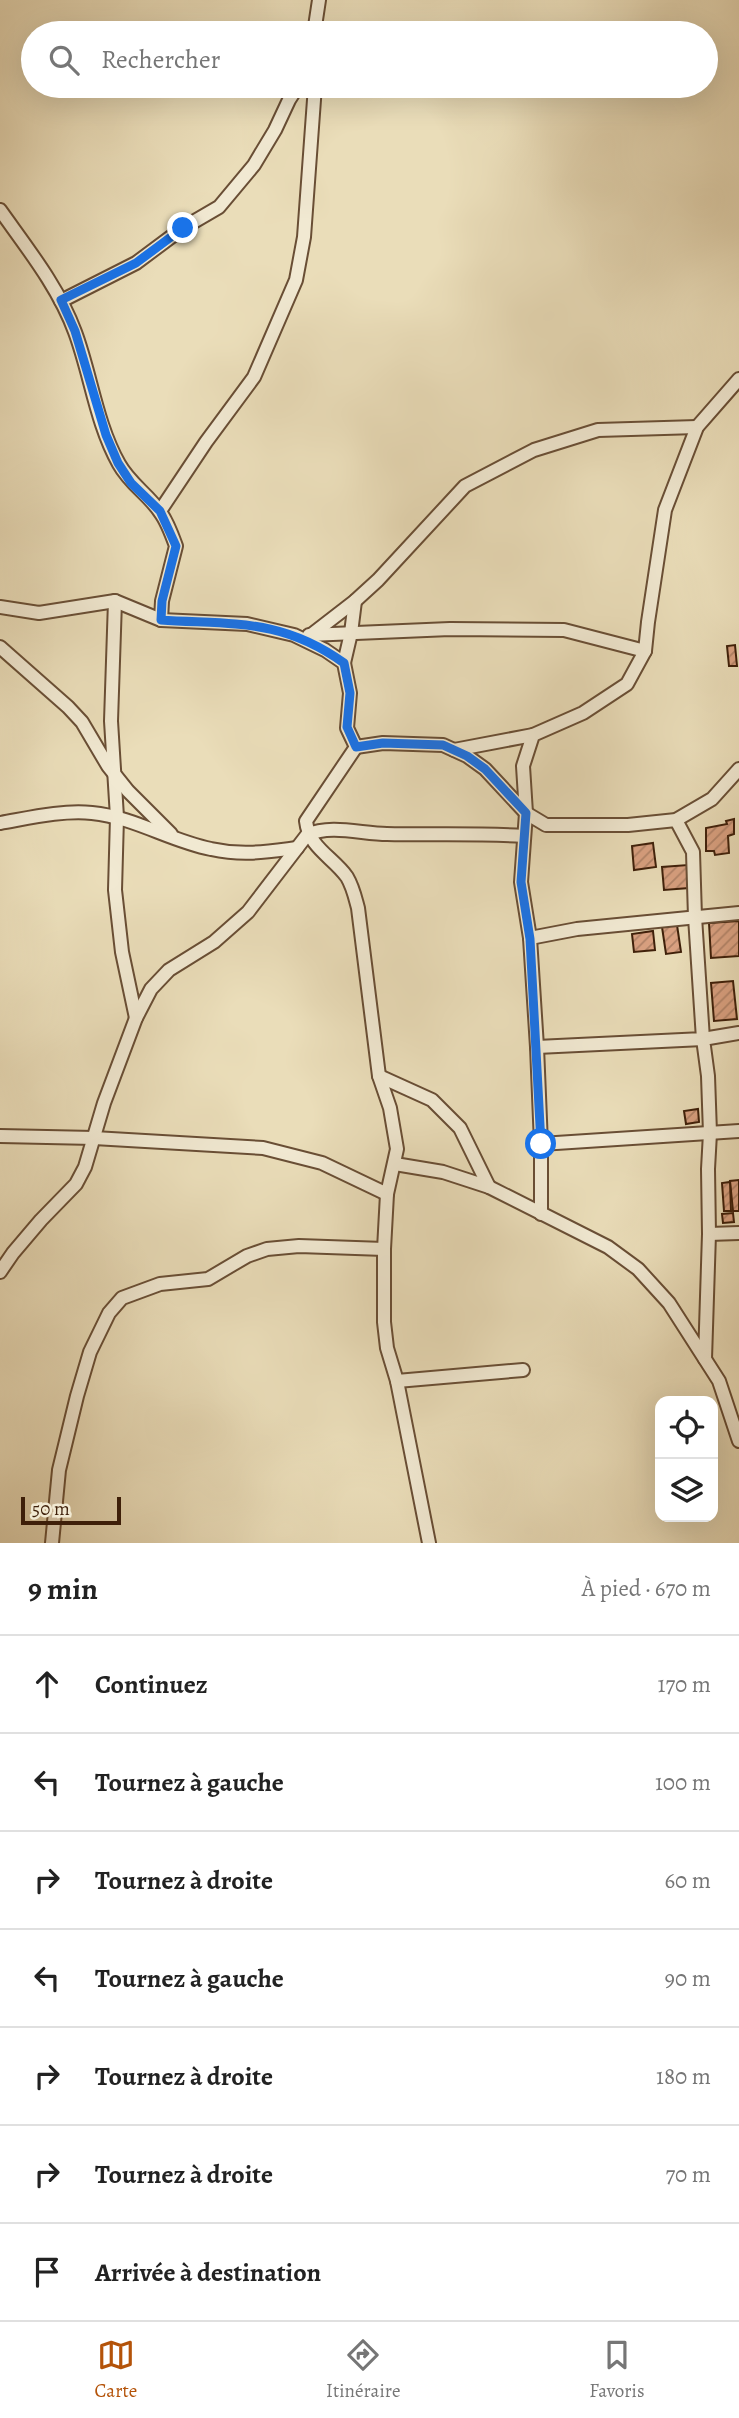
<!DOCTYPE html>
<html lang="fr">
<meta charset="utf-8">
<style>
:root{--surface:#fff;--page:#f6f6f6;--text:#222;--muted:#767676;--line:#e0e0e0;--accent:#b45309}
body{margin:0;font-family:Alegreya,serif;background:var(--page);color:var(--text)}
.controls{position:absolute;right:21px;bottom:21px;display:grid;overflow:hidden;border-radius:14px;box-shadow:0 7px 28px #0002}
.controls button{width:63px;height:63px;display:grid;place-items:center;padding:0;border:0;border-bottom:2px solid var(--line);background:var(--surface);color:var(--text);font:35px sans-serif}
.scale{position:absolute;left:21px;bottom:18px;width:100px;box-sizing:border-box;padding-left:7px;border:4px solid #3e1f09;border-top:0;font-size:19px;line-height:24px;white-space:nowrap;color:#3e1f09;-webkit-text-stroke:5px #f1e9d2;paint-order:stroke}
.stop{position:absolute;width:21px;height:21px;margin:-16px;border:5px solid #1a73e8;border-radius:50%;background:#fff}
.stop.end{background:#1a73e8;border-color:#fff;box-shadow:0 2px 7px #0008}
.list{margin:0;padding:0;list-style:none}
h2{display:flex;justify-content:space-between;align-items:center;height:91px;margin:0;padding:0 28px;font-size:30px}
h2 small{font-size:23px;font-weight:400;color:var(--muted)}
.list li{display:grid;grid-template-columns:46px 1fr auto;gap:21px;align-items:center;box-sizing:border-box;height:98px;padding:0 28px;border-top:2px solid var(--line)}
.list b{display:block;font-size:26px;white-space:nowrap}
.list em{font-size:23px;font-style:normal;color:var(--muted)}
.icon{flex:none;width:38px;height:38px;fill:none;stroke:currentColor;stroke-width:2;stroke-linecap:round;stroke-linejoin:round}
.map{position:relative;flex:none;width:739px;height:1543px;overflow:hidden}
.search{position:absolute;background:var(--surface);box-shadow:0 7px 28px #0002;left:21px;right:21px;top:21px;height:77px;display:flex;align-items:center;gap:18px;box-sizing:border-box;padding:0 24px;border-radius:38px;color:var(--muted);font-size:26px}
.sheet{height:777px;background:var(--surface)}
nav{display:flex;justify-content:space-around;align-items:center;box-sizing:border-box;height:98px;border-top:2px solid var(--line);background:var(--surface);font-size:19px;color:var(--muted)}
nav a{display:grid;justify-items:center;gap:4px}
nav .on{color:var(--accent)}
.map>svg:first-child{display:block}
</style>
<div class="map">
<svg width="739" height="1543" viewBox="0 0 739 1543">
<defs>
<pattern id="building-hatch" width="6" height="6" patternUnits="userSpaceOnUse" patternTransform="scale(1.75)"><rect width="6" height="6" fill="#daa181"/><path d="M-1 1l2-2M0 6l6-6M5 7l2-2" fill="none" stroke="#b28368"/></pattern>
</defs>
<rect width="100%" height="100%" fill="#eaddb9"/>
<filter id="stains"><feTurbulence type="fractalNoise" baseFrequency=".00286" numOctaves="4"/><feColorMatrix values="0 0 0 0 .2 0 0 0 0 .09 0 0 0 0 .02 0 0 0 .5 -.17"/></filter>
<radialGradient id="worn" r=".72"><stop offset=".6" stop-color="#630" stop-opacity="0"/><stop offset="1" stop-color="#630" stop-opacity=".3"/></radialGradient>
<g fill="url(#building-hatch)" stroke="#3e1f09" stroke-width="2">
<polygon points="735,645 737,666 729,666 727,646"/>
<polygon points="734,819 734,834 728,836 729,853 715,855 714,851 706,851 706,828 727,824 726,821"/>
<polygon points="653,843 656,867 634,870 632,846"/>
<polygon points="688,865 689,888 664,890 662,867"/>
<polygon points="739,921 739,956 711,958 709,923"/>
<polygon points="677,925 681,952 666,954 662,927"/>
<polygon points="653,931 655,950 634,952 632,934"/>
<polygon points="733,981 737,1019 714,1021 711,983"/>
<polygon points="698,1109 699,1122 686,1124 684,1111"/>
<polygon points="739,1180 739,1211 733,1211 730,1181"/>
<polygon points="730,1182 731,1211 724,1211 722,1183"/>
<polygon points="733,1213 734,1222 723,1223 722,1214"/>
</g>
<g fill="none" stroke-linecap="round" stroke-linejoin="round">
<defs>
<g id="minor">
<polyline points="314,33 319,0"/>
<path d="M 0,210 C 27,248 59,288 75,332 C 91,375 96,423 119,464 C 130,484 148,494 160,512 C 167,521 172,535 176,546 L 162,601 L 161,620"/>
<polyline points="61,301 136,263 183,228 219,207 254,165 275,130 289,100 298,86"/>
<polyline points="160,511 206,442 254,377 296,280 304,237 315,86"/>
<polyline points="115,601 111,721 117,817 115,890 122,952 136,1018"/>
<polyline points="0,607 39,613 115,601 161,620 247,624 294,635 325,650 344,663 350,693 347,728 356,747 383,743 443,745 467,756 485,769 526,813 546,825 628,825 676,820 712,799 739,769"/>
<polyline points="309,635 450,629 564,630 645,651"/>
<polyline points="311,635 355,601 378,580 465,486 534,450 598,430 697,427"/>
<polyline points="0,647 68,707 82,722 108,766 128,791 171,834"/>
<polyline points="344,663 351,633 355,601"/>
<path d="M 356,747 L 306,821 C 309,848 333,857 347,877 C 353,887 355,897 358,908 L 379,1076 L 390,1108 L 397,1149 L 387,1194 L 384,1249 L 384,1322 L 387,1348 L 397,1381 L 429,1543"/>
<polyline points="454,750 533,735"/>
<path d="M 0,823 C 29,818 62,810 92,813 C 134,817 170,841 211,849 C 243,856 265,852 297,848"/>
<polyline points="530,938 577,929 739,913"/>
<polyline points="537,1047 703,1039 695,917 693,852 676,820"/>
<polyline points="379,1076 432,1100 460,1128 489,1187"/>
<polyline points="0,1136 94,1138 263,1148 322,1163 387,1194"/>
<polyline points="541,1144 739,1131"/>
<polyline points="395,1164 443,1172 489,1187 608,1247 638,1269 669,1303 719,1381 739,1441"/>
<polyline points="541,1214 541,1144 537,1047 530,938 521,882 526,813 523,766 533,735 583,713 627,684 645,651 648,622 665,510 697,427 739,379"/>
<polyline points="709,1234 739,1233"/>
<path d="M 0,1272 L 13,1253 L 41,1220 L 76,1184 L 85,1167 L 104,1103 L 136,1018 L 151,989 L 169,970 L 214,942 L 248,912 L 307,835 C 331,824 362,834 387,834 C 433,835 478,833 523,836"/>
<polyline points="705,1359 709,1234 708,1169 710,1133 708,1076 703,1039 739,1033"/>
<polyline points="397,1381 523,1370"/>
<polyline points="52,1543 59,1470 77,1396 90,1352 109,1313 122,1298 160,1284 208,1279 247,1256 267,1249 299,1246 384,1249"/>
</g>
</defs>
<use href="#minor" stroke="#694e35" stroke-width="16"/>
<use href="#minor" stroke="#f1e9d2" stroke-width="12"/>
</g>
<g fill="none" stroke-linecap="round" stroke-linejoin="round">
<path stroke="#1a73e8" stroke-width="9" d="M 183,228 L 136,263 L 61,300 L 75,331 L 106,435 L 118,463 L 131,483 L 160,511 L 176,546 L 162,601 L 161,620 C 234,625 281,618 344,663 L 350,693 L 347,727 L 356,747 L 383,743 L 443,745 L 467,756 L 485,769 L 526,813 L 521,882 L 530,939 L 541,1144"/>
</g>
<rect width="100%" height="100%" filter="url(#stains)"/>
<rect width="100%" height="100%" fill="url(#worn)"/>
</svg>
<div class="controls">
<button><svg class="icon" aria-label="locate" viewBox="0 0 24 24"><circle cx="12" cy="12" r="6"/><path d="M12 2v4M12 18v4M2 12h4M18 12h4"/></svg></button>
<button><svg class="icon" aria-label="layers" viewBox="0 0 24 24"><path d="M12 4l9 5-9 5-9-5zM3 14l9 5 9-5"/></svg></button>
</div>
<div class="scale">50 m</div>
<div class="stop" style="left:541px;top:1144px"></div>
<div class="stop end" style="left:183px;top:228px"></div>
<div class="search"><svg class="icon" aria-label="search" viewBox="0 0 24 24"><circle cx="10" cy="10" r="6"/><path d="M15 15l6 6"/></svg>Rechercher</div>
</div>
<section class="sheet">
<h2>9 min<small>À pied · 670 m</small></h2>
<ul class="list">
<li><svg class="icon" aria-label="ahead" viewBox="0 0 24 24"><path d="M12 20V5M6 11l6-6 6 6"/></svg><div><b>Continuez</b></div><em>170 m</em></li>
<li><svg class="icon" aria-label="left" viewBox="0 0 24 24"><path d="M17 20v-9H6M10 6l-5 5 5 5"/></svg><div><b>Tournez à gauche</b></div><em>100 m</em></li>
<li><svg class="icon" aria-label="right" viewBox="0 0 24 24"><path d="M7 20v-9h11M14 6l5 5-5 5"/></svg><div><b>Tournez à droite</b></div><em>60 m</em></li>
<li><svg class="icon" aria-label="left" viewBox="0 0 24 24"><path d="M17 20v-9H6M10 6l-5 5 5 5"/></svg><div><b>Tournez à gauche</b></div><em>90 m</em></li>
<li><svg class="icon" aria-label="right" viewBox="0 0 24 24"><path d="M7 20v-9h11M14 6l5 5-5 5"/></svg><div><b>Tournez à droite</b></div><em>180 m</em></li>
<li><svg class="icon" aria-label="right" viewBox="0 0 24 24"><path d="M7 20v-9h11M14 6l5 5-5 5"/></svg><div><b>Tournez à droite</b></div><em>70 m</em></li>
<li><svg class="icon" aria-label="arrive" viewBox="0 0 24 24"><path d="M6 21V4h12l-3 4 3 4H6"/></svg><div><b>Arrivée à destination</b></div></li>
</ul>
</section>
<nav>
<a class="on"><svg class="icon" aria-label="map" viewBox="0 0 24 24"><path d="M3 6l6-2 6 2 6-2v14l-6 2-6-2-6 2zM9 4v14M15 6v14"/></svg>Carte</a>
<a><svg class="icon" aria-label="directions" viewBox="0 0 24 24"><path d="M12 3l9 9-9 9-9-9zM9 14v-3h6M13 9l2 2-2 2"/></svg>Itinéraire</a>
<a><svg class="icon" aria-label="saved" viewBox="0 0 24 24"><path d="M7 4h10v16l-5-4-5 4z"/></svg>Favoris</a>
</nav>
